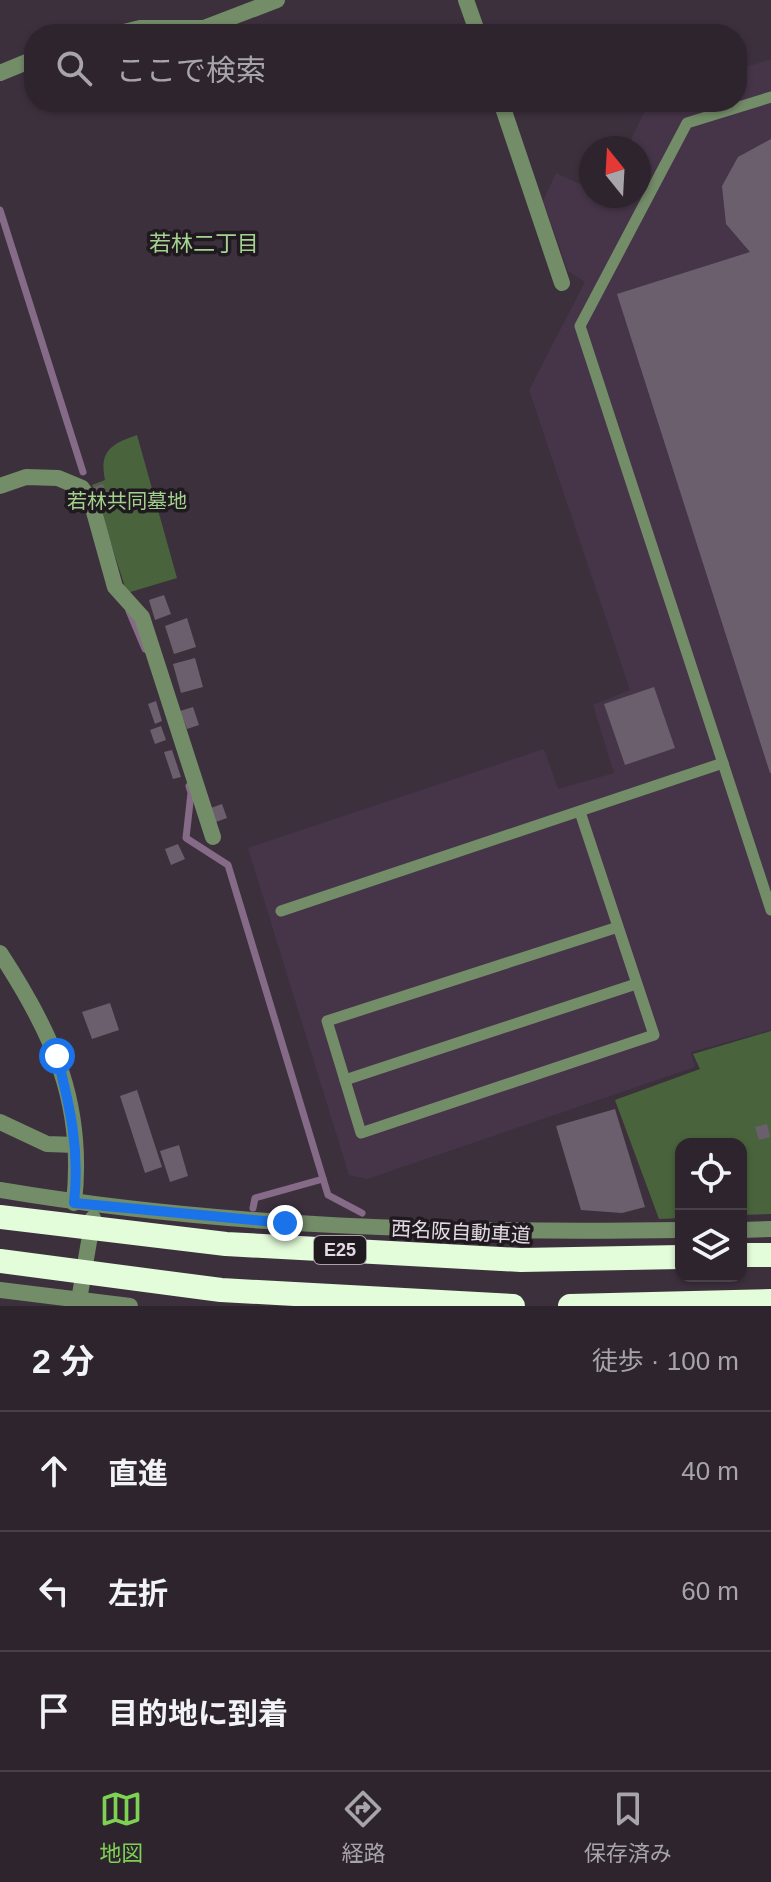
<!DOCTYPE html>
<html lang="ja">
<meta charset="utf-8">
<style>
:root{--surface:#2d242e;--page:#39303a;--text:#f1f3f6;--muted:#a7a4aa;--line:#48414a;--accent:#7ed153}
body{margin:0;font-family:Arial,"Noto Sans JP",sans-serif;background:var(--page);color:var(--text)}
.controls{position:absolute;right:24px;bottom:24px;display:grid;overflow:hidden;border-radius:16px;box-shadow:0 2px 6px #0004}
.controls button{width:72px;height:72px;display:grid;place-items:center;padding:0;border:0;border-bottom:2px solid var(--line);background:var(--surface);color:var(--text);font:40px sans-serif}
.compass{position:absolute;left:579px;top:136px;width:72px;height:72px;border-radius:50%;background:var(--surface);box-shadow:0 2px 6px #0004;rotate:342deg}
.stop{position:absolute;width:24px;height:24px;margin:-18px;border:6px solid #1a73e8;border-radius:50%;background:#fff}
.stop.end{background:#1a73e8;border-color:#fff;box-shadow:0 2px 8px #0008}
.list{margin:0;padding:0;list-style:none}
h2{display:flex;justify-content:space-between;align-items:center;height:104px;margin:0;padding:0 32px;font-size:34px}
h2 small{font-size:26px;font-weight:400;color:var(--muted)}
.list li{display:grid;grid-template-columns:52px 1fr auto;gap:24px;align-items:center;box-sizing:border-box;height:120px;padding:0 32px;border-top:2px solid var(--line)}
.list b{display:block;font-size:30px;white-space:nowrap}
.list em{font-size:26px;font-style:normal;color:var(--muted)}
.icon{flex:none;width:44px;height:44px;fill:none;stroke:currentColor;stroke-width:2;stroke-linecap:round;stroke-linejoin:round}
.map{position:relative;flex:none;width:771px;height:1306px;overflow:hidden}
.search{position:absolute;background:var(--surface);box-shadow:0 2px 6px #0004;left:24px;right:24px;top:24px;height:88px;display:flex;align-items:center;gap:20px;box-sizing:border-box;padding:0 28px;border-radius:32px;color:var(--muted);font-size:30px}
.sheet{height:464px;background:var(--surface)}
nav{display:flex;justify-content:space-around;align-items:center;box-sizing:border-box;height:112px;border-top:2px solid var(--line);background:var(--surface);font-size:22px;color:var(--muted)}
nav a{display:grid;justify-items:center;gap:4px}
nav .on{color:var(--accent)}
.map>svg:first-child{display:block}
</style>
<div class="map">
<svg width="771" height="1306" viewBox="0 0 771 1306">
<rect width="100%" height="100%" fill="#3c303d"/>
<polygon fill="#463548" points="771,59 771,1030 691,1052 695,1067 367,1179 349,1175 248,848 544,749 558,789 614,773 593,705 630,690 529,390 585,282 568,271 543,201 556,173 591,189 591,196 639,196 639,148 627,148 649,102 737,102 737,70"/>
<g fill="#49643c">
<path d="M 137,435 L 177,578 L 127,593 L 92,485 L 105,480 C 99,451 111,444 137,435 Z"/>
<polygon points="771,1031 771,1214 741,1215 741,1144 681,1144 681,1218 659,1219 615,1100 700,1069 693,1054"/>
</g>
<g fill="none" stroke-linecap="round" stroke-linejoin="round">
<g stroke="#856b87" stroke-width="7">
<polyline points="0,210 83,472"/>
<polyline points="129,611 145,649"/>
<polyline points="189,786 191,793 186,838 228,865 328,1195 362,1213"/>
<polyline points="253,1208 255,1198 323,1179"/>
</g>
</g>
<g fill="#6c5f6d">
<polygon points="771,139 771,773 770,773 617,294 750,252 726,224 722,186 738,157"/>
<polygon points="103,484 109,502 100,505 94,487"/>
<polygon points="164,595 171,614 155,620 149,600"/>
<polygon points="187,618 196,647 174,654 165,626"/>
<polygon points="195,658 203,687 181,693 173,664"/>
<polygon points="654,687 675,748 625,765 604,704"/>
<polygon points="156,701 162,721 155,724 148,704"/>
<polygon points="193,707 199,725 187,729 180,711"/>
<polygon points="161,726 166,740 155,744 150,730"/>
<polygon points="172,750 181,777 173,779 164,752"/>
<polygon points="222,804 227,818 213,823 208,809"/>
<polygon points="178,844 185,859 171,865 165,849"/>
<polygon points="110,1003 119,1030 92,1039 82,1012"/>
<polygon points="137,1090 162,1167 145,1173 120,1096"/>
<polygon points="615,1109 645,1207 622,1213 581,1210 556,1126"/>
<polygon points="767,1124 770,1137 759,1140 755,1127"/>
<polygon points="179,1145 188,1176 170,1182 160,1151"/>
</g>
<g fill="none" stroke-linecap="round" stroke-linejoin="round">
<g stroke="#748d69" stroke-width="11">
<polyline points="771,97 687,123 580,326 771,910"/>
<polyline points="580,812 654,1035 361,1133 327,1021 618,927"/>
<polyline points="281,911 723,763"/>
<polyline points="345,1080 636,984"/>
</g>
<g stroke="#748d69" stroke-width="16">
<polyline points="466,0 478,34"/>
<polyline points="116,34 140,28 204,28 277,0"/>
<polyline points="0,73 34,59"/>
<polyline points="501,102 562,283"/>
<polyline points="0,486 26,477 58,478 82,488 91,501 115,587 142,617 213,837"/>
<polyline points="0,1122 47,1144 75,1145"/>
<path d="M 0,1190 C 224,1228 454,1233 681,1230"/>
<polyline points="741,1230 771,1229"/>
<polyline points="0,1290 130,1306"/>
<polyline points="79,1300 93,1218"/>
</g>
<path stroke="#748d69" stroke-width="16" d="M 0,953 C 53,1034 85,1103 74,1203"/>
<g stroke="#e3fcd9" stroke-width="24">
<polyline points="741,1255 771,1255"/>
<polyline points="570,1306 771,1301"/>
</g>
<g stroke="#e3fcd9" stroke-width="24">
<polyline points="0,1217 226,1244 521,1260 681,1257"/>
<polyline points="0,1261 221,1290 513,1306"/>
</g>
</g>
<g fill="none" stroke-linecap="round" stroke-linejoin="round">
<path stroke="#1a73e8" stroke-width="10" d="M 57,1056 C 70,1107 80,1149 74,1203 L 285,1223"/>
</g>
<g text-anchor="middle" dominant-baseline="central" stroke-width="7" stroke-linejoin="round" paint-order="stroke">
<rect fill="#201a20" stroke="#a8a1a8" stroke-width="2" x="314" y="1236" width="52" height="28" rx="6"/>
<g font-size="18" font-weight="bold" fill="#e3dbe3">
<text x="340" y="1250">E25</text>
</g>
<g font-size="20" fill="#a2d08d" stroke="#201a20">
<text x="127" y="501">若林共同墓地</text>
</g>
<g font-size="20" fill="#e3dbe3" stroke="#201a20">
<text transform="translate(461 1232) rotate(3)">西名阪自動車道</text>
</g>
<g font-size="22" fill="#a5d291" stroke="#201a20">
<text x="204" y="243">若林二丁目</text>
</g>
</g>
</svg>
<div class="controls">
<button><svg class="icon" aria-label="locate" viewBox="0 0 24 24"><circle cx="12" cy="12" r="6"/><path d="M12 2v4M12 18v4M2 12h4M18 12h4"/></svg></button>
<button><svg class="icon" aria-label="layers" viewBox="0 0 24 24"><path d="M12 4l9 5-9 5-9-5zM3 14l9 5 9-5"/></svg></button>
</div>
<svg class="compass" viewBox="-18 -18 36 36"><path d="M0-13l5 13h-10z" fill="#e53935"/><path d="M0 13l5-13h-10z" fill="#a7a4aa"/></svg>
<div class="stop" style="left:57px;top:1056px"></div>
<div class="stop end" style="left:285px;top:1223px"></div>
<div class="search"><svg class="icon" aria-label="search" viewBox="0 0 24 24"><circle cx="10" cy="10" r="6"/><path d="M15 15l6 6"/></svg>ここで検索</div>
</div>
<section class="sheet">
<h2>2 分<small>徒歩 · 100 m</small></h2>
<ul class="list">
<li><svg class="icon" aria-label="ahead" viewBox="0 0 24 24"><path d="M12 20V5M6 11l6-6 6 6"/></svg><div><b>直進</b></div><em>40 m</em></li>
<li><svg class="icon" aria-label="left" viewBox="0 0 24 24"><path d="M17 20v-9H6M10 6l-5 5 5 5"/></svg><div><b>左折</b></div><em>60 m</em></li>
<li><svg class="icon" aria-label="arrive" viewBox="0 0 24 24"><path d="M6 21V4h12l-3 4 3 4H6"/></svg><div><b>目的地に到着</b></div></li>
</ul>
</section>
<nav>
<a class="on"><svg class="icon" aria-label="map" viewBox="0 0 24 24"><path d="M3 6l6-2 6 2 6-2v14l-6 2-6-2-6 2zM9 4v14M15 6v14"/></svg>地図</a>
<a><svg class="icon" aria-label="directions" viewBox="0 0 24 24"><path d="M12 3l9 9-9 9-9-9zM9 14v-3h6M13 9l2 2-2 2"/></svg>経路</a>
<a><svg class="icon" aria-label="saved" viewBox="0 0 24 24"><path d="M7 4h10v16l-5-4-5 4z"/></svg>保存済み</a>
</nav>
